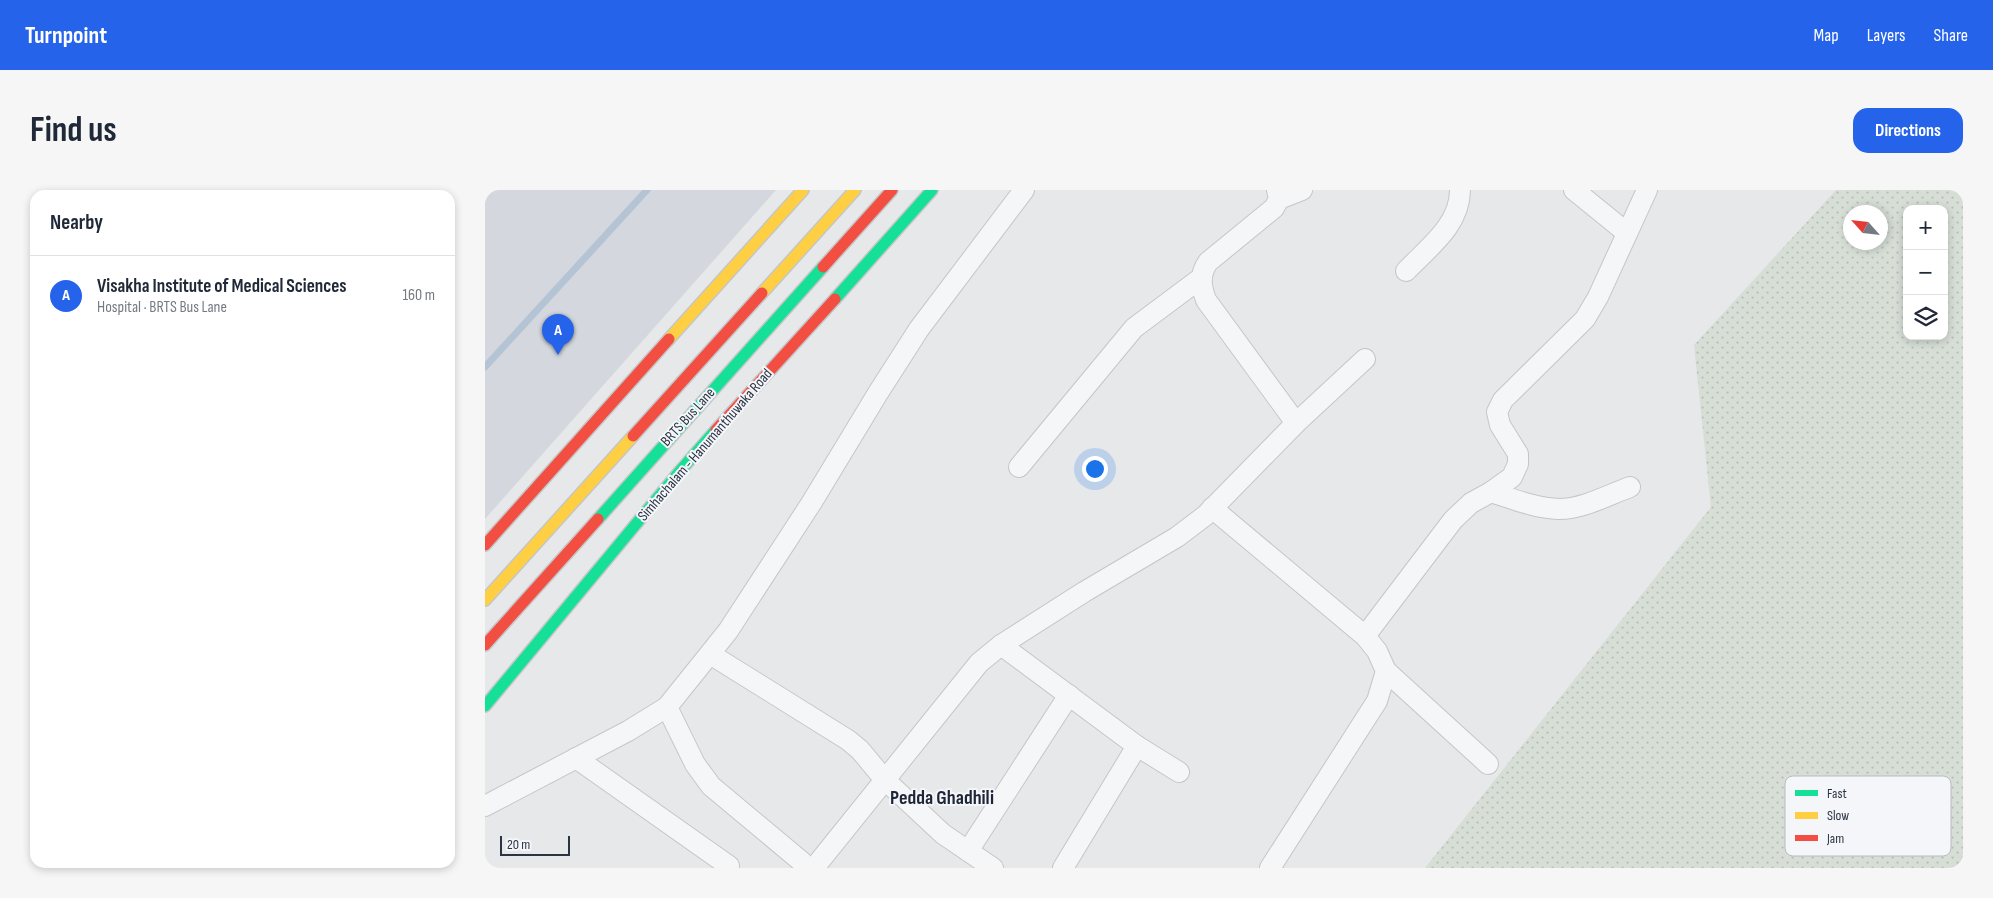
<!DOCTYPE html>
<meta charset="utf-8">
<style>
:root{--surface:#fff;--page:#f6f6f7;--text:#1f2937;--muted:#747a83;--line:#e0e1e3;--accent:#2563eb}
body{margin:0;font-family:"Sofia Sans Condensed",sans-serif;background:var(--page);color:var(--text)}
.controls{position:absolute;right:15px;top:15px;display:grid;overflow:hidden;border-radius:10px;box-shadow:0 2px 8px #0003}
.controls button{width:45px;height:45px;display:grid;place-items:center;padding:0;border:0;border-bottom:1px solid var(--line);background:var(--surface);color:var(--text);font:25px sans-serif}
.compass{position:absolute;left:1358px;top:15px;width:45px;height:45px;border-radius:50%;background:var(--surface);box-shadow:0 2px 8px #0003;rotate:297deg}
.scale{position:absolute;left:15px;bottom:12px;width:70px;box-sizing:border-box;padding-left:5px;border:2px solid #2b3445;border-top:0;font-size:14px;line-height:18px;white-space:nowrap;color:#2b3445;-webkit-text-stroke:4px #f4f6f9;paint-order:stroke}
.you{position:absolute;left:609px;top:278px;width:18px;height:18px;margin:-12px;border:4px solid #fff;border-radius:50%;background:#1a73e8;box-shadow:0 0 0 8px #1a73e833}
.badge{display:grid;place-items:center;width:32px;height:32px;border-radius:50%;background:var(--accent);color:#fff;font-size:16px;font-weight:700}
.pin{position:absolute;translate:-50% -41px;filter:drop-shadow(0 1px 2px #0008)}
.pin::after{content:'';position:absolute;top:26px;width:18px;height:15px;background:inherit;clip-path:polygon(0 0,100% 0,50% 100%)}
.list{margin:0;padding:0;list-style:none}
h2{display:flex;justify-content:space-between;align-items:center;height:65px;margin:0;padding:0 20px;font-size:21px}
h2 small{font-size:16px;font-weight:400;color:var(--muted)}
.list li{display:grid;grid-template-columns:32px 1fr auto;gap:15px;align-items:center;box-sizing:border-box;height:80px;padding:0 20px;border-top:1px solid var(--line)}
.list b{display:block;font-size:19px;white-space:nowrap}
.list p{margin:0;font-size:16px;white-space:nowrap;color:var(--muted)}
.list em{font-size:16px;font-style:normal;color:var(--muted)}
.icon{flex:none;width:28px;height:28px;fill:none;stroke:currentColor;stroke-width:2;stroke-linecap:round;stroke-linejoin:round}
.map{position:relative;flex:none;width:1478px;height:678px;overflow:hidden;border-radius:15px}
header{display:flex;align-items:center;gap:30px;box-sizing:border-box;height:70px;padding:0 25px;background:var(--accent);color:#fff}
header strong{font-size:24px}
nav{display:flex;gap:28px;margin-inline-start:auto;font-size:18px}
.intro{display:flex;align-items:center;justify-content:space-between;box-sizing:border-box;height:120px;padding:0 30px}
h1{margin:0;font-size:35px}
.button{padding:12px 22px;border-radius:15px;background:var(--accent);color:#fff;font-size:18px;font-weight:700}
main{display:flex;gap:30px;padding:0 30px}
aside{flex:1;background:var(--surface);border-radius:15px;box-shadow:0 2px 8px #0003}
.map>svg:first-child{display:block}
</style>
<header>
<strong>Turnpoint</strong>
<nav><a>Map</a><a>Layers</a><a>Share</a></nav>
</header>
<div class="intro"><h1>Find us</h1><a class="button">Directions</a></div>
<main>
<aside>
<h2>Nearby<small></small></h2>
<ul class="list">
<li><span class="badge">A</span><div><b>Visakha Institute of Medical Sciences</b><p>Hospital · BRTS Bus Lane</p></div><em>160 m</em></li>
</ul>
</aside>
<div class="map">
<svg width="1478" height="678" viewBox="0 0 1478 678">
<defs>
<pattern id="grass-dots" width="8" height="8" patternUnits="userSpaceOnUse" patternTransform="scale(1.25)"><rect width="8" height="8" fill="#d6ded6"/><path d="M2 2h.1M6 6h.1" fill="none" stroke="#b8bfb9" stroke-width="1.8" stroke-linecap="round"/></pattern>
</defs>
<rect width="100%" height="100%" fill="#e6e8ea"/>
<polygon fill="#d4d7dd" points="0,0 291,0 0,329"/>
<path fill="url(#grass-dots)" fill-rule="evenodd" d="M 1351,0 L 1478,0 L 1478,678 L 940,678 L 1226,317 L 1209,155 ZM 1422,19 L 1459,19 L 1459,146 L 1422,146 ZM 1366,22 L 1396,22 L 1396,52 L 1366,52 Z"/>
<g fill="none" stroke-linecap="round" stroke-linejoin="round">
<polyline stroke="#b4c4d5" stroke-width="7" points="0,177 162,0"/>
<defs>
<g id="street">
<path d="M 792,0 L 794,9 L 789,18 L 723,72 C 714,85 716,96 721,110 L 811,233"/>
<polyline points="1089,0 1142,43"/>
<polyline points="794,9 817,0"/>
<path d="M 921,81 C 944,57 975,35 975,0"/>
<polyline points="534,277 649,138 716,88"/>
<path d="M 1006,302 C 1028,309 1050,318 1074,319 C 1098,319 1123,305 1145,297"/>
<polyline points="727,318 880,446 892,461 901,481 892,511 785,678"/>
<polyline points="880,446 968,330 986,313 1006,302 1027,287 1033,274 1033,264 1015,235 1012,222 1018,210 1100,129 1113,107 1162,0"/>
<polyline points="516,455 652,556 694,582"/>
<polyline points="225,464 363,550 375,560 400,590 458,644 508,678"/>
<polyline points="901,481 1003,574"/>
<polyline points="182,517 210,574 226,596 317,672 321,678"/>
<polyline points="91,568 244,676"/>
<polyline points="0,616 143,541 182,517 243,441 327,312 393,203 434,139 539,0"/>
<polyline points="483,661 584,505"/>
<polyline points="329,678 494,473 516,455 599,402 692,347 721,325 811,233 880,169"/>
<polyline points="578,678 652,556"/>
</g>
<g id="fast">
<polyline points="350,109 447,0"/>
<polyline points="113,329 338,77"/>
<polyline points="0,516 195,281 231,240"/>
</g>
<g id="slow">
<polyline points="277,103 370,0"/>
<polyline points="184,149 318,0"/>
<polyline points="0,410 148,246"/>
</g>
<g id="jam">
<polyline points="338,77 407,0"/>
<polyline points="231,240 350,109"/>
<polyline points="148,246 277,103"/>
<polyline points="0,355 184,149"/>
<polyline points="0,455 113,329"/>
</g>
</defs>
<use href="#street" stroke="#c4c6c8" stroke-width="22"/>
<use href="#fast" stroke="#c4c6c8" stroke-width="14"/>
<use href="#slow" stroke="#c4c6c8" stroke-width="14"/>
<use href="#jam" stroke="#c4c6c8" stroke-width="14"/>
<use href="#street" stroke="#f5f6f7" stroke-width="20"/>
<use href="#fast" stroke="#16e098" stroke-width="11"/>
<use href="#slow" stroke="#ffcf43" stroke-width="11"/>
<use href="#jam" stroke="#f24e42" stroke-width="11"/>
</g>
<g text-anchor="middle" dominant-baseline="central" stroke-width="4" stroke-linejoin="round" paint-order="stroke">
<g font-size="15" fill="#2b3445" stroke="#f4f6f9">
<text transform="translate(203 227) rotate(-48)">BRTS Bus Lane</text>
<text transform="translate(220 255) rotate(-49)">Simhachalam - Hanumanthuwaka Road</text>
</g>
<g font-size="20" font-weight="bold" fill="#1d2536" stroke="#f4f6f9">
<text x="457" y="608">Pedda Ghadhili</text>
</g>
</g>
<rect x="1300" y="586" width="166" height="80" rx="8" fill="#f4f6f9" stroke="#b8bcc3" stroke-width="1"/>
<rect x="1310" y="600" width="23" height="6" fill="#16e098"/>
<rect x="1310" y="622" width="23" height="7" fill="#ffcf43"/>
<rect x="1310" y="645" width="23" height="6" fill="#f24e42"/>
<g font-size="14" fill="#2b3445">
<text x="1342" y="608">Fast</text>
<text x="1342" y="630">Slow</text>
<text x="1342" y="653">Jam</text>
</g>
</svg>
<div class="controls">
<button>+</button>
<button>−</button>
<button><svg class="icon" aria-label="layers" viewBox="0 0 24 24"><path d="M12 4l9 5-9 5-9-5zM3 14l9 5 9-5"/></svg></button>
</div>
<svg class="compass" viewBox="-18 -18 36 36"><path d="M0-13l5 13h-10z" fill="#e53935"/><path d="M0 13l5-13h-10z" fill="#747a83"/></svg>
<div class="scale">20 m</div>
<div class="you"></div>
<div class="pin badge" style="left:73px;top:165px">A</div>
</div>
</main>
